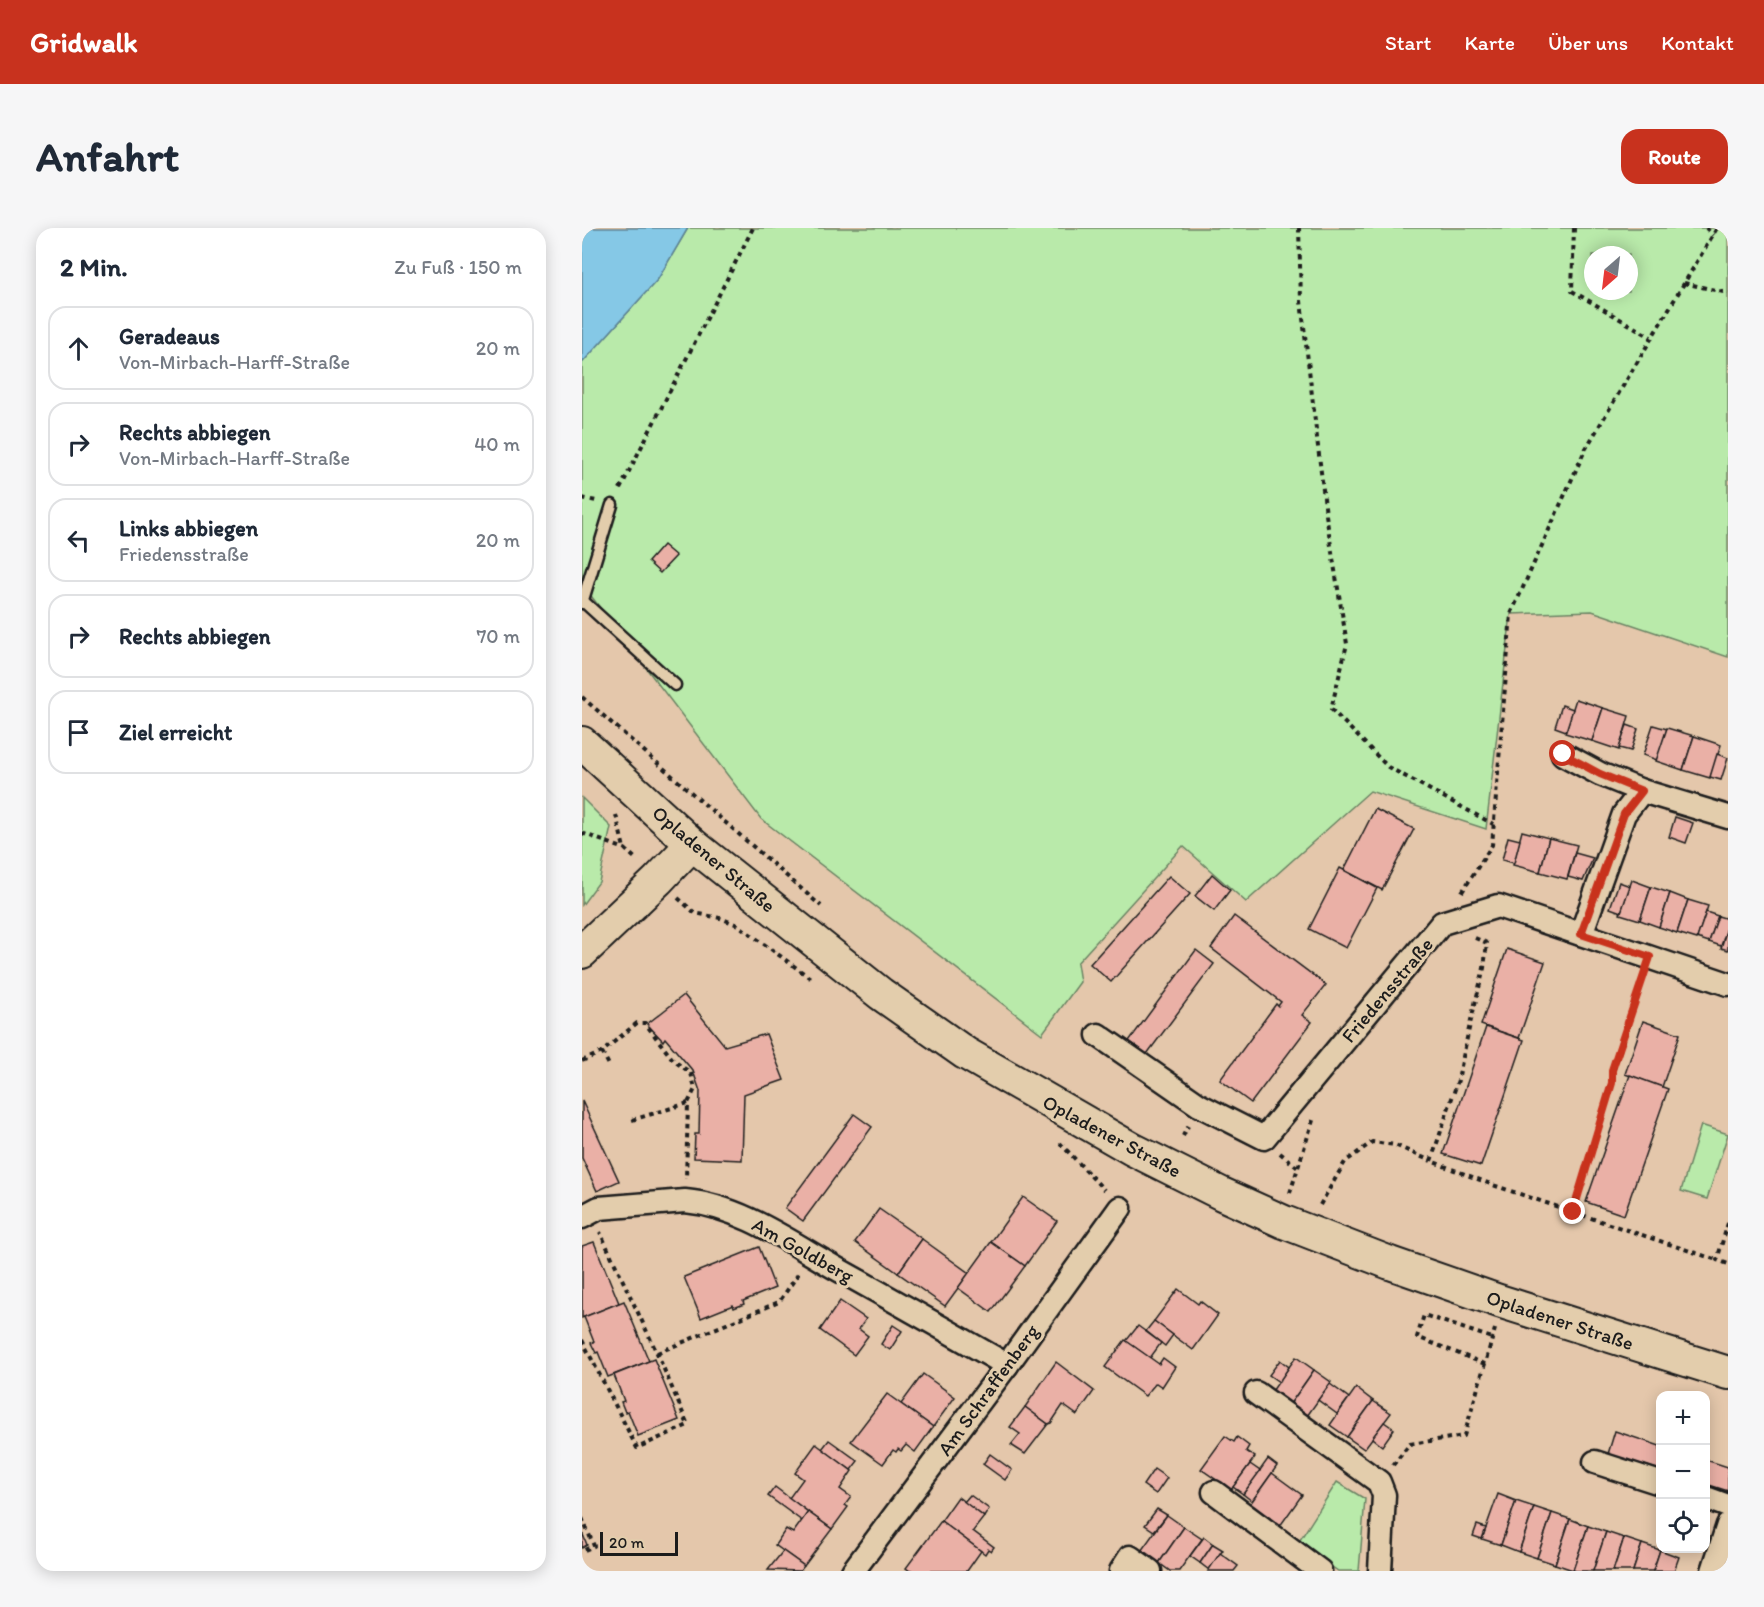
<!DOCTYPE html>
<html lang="de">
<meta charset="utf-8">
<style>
:root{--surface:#fff;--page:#f6f6f7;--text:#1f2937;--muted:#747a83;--line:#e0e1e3;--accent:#c8321e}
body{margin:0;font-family:Itim,sans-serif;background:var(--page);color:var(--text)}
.controls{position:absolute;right:18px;bottom:18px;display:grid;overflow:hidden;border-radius:12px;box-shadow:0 3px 15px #0003}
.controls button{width:54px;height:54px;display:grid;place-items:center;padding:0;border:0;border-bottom:2px solid var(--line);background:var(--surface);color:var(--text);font:30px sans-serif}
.compass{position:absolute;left:1002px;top:18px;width:54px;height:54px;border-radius:50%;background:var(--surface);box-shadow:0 3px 15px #0003;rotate:208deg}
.scale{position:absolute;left:18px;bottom:15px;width:78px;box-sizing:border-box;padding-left:6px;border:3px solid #1c1c1c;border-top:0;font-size:16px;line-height:21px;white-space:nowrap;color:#1c1c1c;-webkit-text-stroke:4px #e3cdac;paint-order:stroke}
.stop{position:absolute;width:18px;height:18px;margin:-14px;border:4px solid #c8321e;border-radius:50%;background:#fff}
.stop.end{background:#c8321e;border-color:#fff;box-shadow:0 2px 6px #0008}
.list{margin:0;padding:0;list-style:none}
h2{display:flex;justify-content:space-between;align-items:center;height:78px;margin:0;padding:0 24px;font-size:26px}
h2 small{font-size:20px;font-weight:400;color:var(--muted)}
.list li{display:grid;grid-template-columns:39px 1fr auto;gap:18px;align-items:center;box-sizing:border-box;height:84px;margin:0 12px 12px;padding:0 12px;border:2px solid var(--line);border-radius:18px}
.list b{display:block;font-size:22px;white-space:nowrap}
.list p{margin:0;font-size:20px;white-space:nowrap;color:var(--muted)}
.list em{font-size:20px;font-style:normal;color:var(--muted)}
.icon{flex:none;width:33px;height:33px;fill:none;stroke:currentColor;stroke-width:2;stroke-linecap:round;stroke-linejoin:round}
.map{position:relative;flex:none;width:1146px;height:1343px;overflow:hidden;border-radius:18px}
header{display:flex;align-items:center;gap:36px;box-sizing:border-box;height:84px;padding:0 30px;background:var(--accent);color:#fff}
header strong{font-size:28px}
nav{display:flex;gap:33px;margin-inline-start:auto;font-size:21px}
.intro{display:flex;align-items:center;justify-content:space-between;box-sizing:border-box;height:144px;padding:0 36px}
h1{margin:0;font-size:42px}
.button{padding:15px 27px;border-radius:18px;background:var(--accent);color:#fff;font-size:21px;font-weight:700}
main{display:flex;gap:36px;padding:0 36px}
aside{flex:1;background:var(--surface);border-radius:18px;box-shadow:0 3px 15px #0003}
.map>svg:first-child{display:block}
</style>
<header>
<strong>Gridwalk</strong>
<nav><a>Start</a><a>Karte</a><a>Über uns</a><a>Kontakt</a></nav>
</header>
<div class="intro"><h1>Anfahrt</h1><a class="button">Route</a></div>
<main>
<aside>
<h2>2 Min.<small>Zu Fuß · 150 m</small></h2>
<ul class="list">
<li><svg class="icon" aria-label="ahead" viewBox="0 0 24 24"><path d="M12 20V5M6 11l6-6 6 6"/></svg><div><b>Geradeaus</b><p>Von-Mirbach-Harff-Straße</p></div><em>20 m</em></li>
<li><svg class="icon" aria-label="right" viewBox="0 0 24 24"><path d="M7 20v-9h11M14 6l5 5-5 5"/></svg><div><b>Rechts abbiegen</b><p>Von-Mirbach-Harff-Straße</p></div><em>40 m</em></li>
<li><svg class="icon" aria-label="left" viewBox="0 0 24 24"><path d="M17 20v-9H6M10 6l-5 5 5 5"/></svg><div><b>Links abbiegen</b><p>Friedensstraße</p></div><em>20 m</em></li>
<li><svg class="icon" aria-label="right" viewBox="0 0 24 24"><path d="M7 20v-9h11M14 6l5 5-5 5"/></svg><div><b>Rechts abbiegen</b></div><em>70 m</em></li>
<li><svg class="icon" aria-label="arrive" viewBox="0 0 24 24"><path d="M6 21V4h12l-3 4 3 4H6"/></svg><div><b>Ziel erreicht</b></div></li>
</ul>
</aside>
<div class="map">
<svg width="1146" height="1343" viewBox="0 0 1146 1343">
<rect width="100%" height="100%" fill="#e4c7ab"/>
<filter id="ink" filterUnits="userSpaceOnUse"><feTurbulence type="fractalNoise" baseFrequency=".0167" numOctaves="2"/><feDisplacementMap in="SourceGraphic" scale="12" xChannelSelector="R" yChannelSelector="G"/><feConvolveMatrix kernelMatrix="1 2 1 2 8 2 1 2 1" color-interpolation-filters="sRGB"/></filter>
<g filter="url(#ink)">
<g fill="#b9eaaa" stroke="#6a8363" stroke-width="1.5" fill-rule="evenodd">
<path d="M 106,0 L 1146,0 L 1146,429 L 1010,383 L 929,386 L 904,601 L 788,563 L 664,674 L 601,618 L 495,735 L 498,754 L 460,806 L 179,591 L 0,356 L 0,135 L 76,51 ZM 1011,27 L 1047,27 L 1047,63 L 1011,63 Z"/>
<polygon points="0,570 29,599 17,654 0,677"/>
<polygon points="1119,897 1146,906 1125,971 1099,963"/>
<polygon points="755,1254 783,1271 777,1343 756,1343 716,1315"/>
</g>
<polygon fill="#85c8e6" stroke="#5b8395" stroke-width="1.5" points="7,0 106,0 76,51 0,135 0,9"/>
<g fill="#eab0a6" stroke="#1c1c1c" stroke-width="1.5">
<polygon points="81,317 94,328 78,345 66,334"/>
<polygon points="994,471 1021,480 1010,513 983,505"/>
<polygon points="980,477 991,481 984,503 973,499"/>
<polygon points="1021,480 1047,488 1037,522 1010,513"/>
<polygon points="1045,497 1056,501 1049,523 1037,520"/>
<polygon points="1071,497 1085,501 1075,532 1061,527"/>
<polygon points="1085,500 1112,508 1101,542 1074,533"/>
<polygon points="1112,508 1139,517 1128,550 1101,542"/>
<polygon points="1135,526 1146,530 1139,552 1128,549"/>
<polygon points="793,581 832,601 800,662 762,642"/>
<polygon points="1093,589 1111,595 1104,615 1087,609"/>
<polygon points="940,603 967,610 958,644 931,637"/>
<polygon points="926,609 938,612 932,635 920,632"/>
<polygon points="967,610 995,617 985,651 958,644"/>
<polygon points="993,625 1011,630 1001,653 986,649"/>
<polygon points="758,640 795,660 764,720 727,701"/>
<polygon points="630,646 648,662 632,683 613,668"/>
<polygon points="587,648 608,666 529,754 508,736"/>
<polygon points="1050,652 1069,659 1058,692 1038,686"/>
<polygon points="1037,654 1048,658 1039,684 1028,680"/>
<polygon points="1069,659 1088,665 1077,699 1058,692"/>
<polygon points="1088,665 1106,672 1095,705 1077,699"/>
<polygon points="1106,672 1126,678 1115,711 1095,705"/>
<polygon points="1124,684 1136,688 1127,714 1115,710"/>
<polygon points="652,688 744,757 720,787 730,794 669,875 638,852 694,776 696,778 699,774 629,720"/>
<polygon points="1136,688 1146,691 1146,697 1139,718 1127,714"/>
<polygon points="1146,697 1146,722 1139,720"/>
<polygon points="925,721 963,734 937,810 899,797"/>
<polygon points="614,722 632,736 565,826 547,813"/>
<polygon points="102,767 143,818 184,806 202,852 162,866 160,932 112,930 113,906 117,906 118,863 111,843 83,810 81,813 65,796"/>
<polygon points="1061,793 1098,806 1080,859 1043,846"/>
<polygon points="904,799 942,812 899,938 861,926"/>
<polygon points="1048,847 1086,861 1042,987 1004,974"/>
<polygon points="0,873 37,953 15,963 0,930"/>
<polygon points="272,886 290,899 221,993 203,980"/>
<polygon points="441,969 475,993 443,1038 409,1014"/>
<polygon points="297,981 340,1011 316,1045 273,1014"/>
<polygon points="340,1011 387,1045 363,1078 316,1045"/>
<polygon points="12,1014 37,1075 0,1090 0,1018"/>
<polygon points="409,1014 443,1038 409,1084 376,1060"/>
<polygon points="177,1019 193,1060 161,1073 162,1076 152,1080 151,1077 119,1090 102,1049"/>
<polygon points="596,1061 616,1076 618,1073 636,1087 611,1122 572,1093"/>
<polygon points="42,1073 67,1133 26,1149 16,1124 14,1125 9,1115 12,1114 2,1089"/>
<polygon points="258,1073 284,1091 277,1101 286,1108 272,1127 238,1102"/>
<polygon points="572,1093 591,1107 583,1118 564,1103"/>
<polygon points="311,1097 320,1103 308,1122 299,1116"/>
<polygon points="556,1098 579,1115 568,1130 544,1113"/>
<polygon points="543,1112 577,1136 581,1130 593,1139 580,1159 574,1155 563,1168 523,1139"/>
<polygon points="714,1129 732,1142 706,1179 688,1166"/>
<polygon points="72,1131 97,1192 56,1208 46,1183 43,1184 39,1174 42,1173 32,1147"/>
<polygon points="698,1132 707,1139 697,1154 687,1147"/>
<polygon points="474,1134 512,1163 495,1187 481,1177 469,1195 466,1196 443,1179"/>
<polygon points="732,1142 749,1154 723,1191 706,1179"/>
<polygon points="341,1146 373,1169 351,1199 319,1176"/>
<polygon points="748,1156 767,1170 755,1186 736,1172"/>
<polygon points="774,1160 791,1173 765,1209 748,1197"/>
<polygon points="305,1166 351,1199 333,1224 324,1217 319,1223 316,1221 314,1224 311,1222 301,1236 269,1213"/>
<polygon points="791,1173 809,1185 782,1221 765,1209"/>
<polygon points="443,1179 466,1196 443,1226 429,1217 438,1206 428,1199"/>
<polygon points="802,1194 812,1201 800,1218 790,1210"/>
<polygon points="1033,1203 1078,1218 1078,1242 1026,1226"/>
<polygon points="643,1208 652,1214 655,1209 667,1218 664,1223 673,1229 649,1262 619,1241"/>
<polygon points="247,1212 276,1233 269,1242 240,1221"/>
<polygon points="234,1216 270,1243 258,1261 269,1269 263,1277 266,1279 250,1301 207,1270 221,1251 213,1245"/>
<polygon points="408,1226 430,1242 423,1252 401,1236"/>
<polygon points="686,1231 695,1238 670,1273 661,1266"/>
<polygon points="1124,1232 1146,1239 1146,1263 1124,1256"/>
<polygon points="668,1236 678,1243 661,1266 651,1259"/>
<polygon points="572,1241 585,1250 574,1266 561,1257"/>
<polygon points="690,1245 720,1267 698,1298 668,1276"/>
<polygon points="193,1259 226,1284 220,1293 186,1268"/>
<polygon points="916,1266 934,1273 919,1317 900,1311"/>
<polygon points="388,1267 407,1281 402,1289 382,1274"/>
<polygon points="376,1269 402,1289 391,1303 412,1319 409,1323 406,1321 403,1326 359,1293"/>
<polygon points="934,1273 952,1279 937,1324 919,1317"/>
<polygon points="952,1279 970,1285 955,1330 937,1324"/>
<polygon points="575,1281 585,1287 572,1303 563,1297"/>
<polygon points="226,1284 250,1301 222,1338 193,1317 204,1301 211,1305"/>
<polygon points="970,1285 988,1291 973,1336 955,1330"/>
<polygon points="585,1287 602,1299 577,1335 559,1323"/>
<polygon points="988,1291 1006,1298 991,1342 973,1336"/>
<polygon points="359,1293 399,1323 385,1343 328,1343 324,1340"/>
<polygon points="895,1297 904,1300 900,1311 891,1308"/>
<polygon points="1006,1298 1024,1304 1011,1343 994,1343 991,1342"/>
<polygon points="602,1299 620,1311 597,1343 588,1343 577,1335"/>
<polygon points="0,1304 5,1317 0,1320"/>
<polygon points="1024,1304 1042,1310 1031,1343 1011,1343"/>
<polygon points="622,1309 631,1316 618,1335 608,1328"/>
<polygon points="1042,1310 1060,1316 1051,1343 1031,1343"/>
<polygon points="631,1316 641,1322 627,1342 618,1335"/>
<polygon points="1060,1316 1078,1322 1071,1343 1051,1343"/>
<polygon points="1078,1322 1097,1329 1092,1343 1071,1343"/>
<polygon points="201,1323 222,1338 218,1343 186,1342"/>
<polygon points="638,1325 656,1338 652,1343 626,1343"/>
</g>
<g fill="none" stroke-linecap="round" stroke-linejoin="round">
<defs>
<g id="service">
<polyline points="2,374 93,457"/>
<polyline points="0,375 30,277"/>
</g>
<g id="minor">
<polyline points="981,526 1018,546 1060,563"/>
<polyline points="999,706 1042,586 1060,563 1146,589"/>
<polyline points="516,807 617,877 682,910 860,695 916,678 1146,756"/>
<path d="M 0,989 L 17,980 L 103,973 C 159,978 209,1015 257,1042 C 313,1073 369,1105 425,1137"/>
<polyline points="674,1165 797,1254 802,1267 798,1343"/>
<polyline points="1013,1234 1078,1255"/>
<polyline points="632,1264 738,1343"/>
<polyline points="1124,1270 1146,1278"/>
<polyline points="271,1343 425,1137 538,980"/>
<polyline points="539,1343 548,1329 568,1343"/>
<polyline points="1131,1343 1146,1297"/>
</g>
<g id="secondary">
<polyline points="0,515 110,616 299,766 383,825 550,921 640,966 702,994 808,1035 917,1073 1146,1145"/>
<polyline points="0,724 76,652 110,616"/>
</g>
</defs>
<use href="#service" stroke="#1c1c1c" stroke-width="15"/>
<use href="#minor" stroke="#1c1c1c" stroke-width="27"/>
<use href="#secondary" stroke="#1c1c1c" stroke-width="36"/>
<g stroke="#1c1c1c" stroke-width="4" stroke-dasharray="4.5 4.5" stroke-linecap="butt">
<polyline points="717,0 719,73 744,287 765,416 749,481 806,539 911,596"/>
<polyline points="992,0 990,63 1069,109"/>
<polyline points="1124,0 1131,7"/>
<polyline points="1102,55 1146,65"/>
<polyline points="38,261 171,0"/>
<polyline points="0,270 14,273"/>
<polyline points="0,469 239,678"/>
<polyline points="34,587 42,620"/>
<polyline points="0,605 43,621 55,632"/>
<polyline points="880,664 910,617 929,386 1003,222 1135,0"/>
<polyline points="96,670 113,685 138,690 156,697 231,752"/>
<polyline points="893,710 905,715 902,740 888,796 876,852 849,933 911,957 991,984"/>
<polyline points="1060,752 1031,842 1030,855 991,984 1135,1032"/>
<polyline points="20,824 27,837"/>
<polyline points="0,833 20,824 55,795 63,795 92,833 109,845 113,861 106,875 104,951"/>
<polyline points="50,892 106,875"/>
<polyline points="601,908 606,898"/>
<polyline points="478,915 522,962"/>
<polyline points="698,925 716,940"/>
<polyline points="708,965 732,889"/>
<polyline points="738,977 763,934 790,914 813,917 849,933"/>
<polyline points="1146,995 1135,1032 1146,1036"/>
<polyline points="0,1112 55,1220 106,1197 75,1125 18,1004"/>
<polyline points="75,1125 197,1074 217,1045"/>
<polyline points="903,1136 835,1109 842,1087 910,1110"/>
<polyline points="811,1237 828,1216 882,1208 913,1101"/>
<polyline points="0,1290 12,1318 0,1323"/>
</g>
<use href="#service" stroke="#e3cdac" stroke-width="10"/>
<use href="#minor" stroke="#e3cdac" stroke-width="22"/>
<use href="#secondary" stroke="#e3cdac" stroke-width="32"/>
</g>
</g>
<g fill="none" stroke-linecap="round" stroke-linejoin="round" filter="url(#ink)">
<polyline stroke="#c8321e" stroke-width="8" points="981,526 1018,546 1060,563 1042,586 999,706 1068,729 1030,842 1030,855 991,984"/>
</g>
<g text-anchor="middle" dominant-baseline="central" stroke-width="6" stroke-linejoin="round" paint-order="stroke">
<g font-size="20" fill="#1c1c1c" stroke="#e3cdac">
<text transform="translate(132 631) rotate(40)">Opladener Straße</text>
<text transform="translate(805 762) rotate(-50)">Friedensstraße</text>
<text transform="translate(530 908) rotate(28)">Opladener Straße</text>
<text transform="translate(221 1022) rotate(29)">Am Goldberg</text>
<text transform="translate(978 1092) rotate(18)">Opladener Straße</text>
<text transform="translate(406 1162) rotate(-54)">Am Schraffenberg</text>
</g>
</g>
</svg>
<div class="controls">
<button>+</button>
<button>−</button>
<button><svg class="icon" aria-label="locate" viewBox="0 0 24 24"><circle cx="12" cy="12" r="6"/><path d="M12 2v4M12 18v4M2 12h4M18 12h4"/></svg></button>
</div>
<svg class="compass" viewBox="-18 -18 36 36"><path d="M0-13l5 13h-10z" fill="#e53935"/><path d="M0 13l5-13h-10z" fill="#747a83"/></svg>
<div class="scale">20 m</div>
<div class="stop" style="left:981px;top:526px"></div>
<div class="stop end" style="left:991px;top:984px"></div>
</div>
</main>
